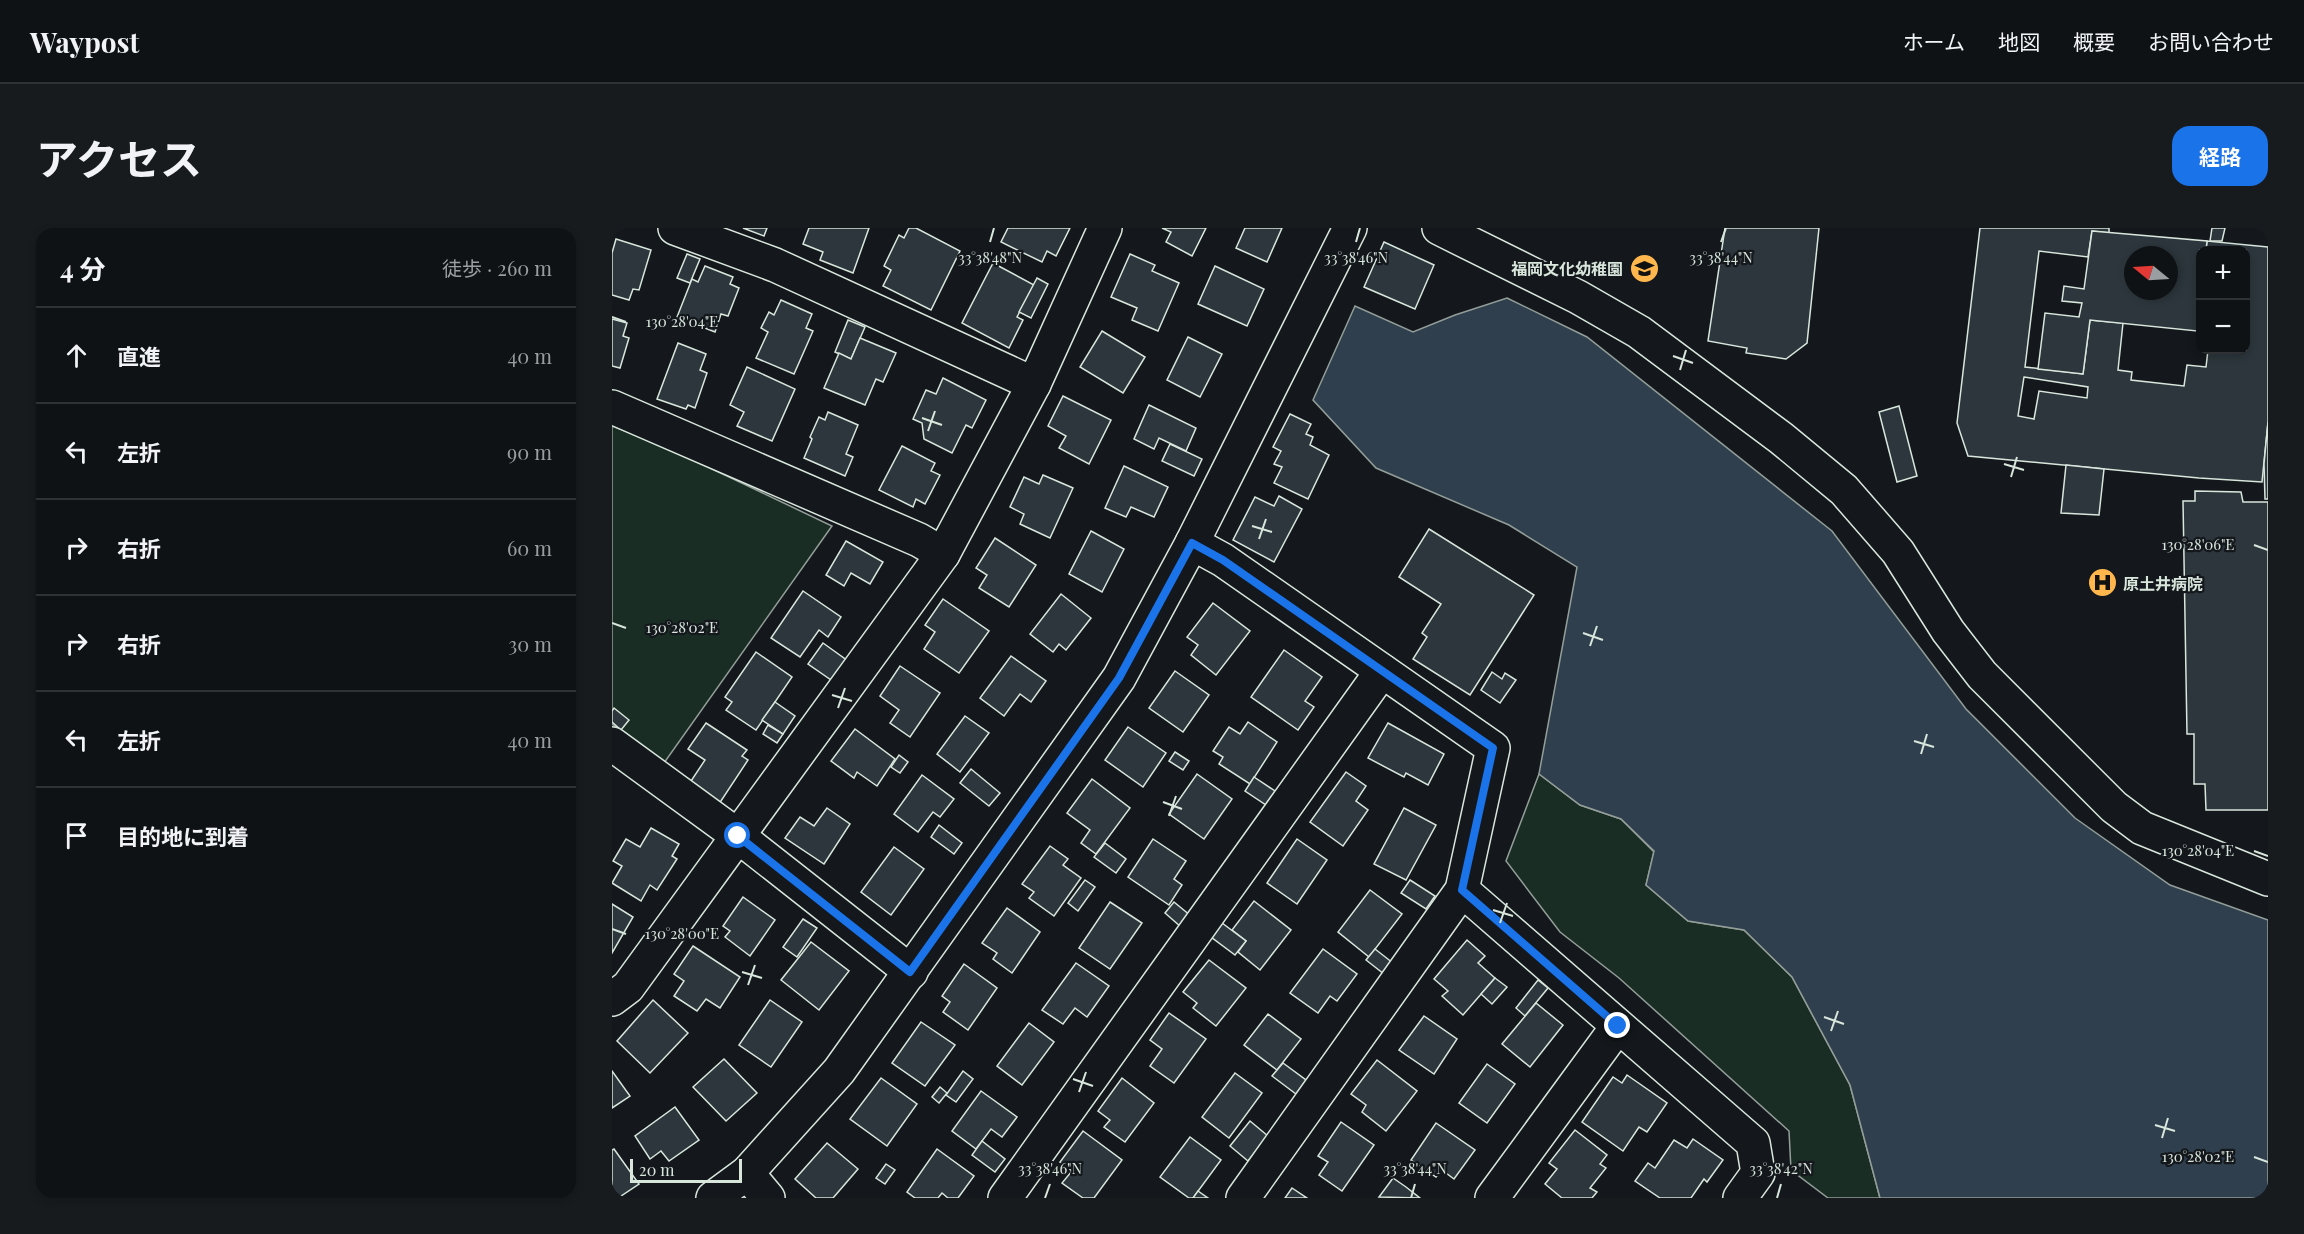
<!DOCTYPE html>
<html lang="ja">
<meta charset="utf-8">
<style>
:root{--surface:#0f1215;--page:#181b1e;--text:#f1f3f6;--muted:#9b9ea0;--line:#2f3234;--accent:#1a73e8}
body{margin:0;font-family:"Playfair Display","Noto Sans JP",serif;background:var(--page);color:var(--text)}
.controls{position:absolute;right:18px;top:18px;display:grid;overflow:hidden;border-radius:12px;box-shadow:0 3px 9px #0003}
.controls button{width:54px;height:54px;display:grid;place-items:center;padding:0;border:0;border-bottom:2px solid var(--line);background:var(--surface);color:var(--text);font:30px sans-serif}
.compass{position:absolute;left:1512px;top:18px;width:54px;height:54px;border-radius:50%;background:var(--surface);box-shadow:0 3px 9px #0003;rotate:288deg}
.scale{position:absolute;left:18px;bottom:15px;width:112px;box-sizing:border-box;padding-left:6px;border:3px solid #d8e6dc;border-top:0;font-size:16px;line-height:21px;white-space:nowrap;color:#d8e6dc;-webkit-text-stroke:4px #14181c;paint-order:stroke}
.stop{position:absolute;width:18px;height:18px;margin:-14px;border:4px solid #1a73e8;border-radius:50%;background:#fff}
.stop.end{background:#1a73e8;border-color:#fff;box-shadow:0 2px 6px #0008}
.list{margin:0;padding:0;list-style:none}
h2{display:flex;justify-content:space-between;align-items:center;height:78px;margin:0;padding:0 24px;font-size:26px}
h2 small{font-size:20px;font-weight:400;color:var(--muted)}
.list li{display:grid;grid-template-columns:39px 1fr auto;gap:18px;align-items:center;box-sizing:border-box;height:96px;padding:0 24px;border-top:2px solid var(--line)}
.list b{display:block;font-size:22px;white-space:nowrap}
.list em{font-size:20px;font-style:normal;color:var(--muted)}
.icon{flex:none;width:33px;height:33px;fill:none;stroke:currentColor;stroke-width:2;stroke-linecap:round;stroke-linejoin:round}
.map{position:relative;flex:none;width:1656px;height:970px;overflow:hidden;border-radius:18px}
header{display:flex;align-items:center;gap:36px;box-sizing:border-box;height:84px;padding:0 30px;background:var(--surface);border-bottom:2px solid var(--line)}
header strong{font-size:28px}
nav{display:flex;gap:33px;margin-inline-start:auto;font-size:21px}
.intro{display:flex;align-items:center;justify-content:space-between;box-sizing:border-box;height:144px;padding:0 36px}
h1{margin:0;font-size:42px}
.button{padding:15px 27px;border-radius:18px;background:var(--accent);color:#fff;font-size:21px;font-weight:700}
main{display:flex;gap:36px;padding:0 36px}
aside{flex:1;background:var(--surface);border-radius:18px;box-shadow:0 3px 9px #0003}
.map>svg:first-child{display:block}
</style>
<header>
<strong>Waypost</strong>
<nav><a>ホーム</a><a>地図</a><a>概要</a><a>お問い合わせ</a></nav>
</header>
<div class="intro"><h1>アクセス</h1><a class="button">経路</a></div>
<main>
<aside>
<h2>4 分<small>徒歩 · 260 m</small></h2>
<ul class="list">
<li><svg class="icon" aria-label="ahead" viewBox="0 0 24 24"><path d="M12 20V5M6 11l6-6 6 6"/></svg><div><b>直進</b></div><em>40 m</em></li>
<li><svg class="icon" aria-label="left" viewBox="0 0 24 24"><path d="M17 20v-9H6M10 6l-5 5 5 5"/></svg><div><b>左折</b></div><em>90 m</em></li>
<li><svg class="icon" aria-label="right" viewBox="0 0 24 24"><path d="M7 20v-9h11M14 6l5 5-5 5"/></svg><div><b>右折</b></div><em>60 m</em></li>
<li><svg class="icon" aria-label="right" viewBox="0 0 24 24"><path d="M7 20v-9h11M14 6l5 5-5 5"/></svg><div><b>右折</b></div><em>30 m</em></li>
<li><svg class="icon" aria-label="left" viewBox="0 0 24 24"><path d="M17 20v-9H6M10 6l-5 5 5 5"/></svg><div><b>左折</b></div><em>40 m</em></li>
<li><svg class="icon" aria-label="arrive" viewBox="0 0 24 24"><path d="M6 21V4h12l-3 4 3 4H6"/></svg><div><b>目的地に到着</b></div></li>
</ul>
</aside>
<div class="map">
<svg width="1656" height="970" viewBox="0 0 1656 970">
<rect width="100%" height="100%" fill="#14181c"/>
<g fill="#1a2d24" stroke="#939e99" stroke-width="1.5">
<polygon points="0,198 54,219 220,298 52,535 0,496"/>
<polygon points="927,546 968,577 1009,591 1042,624 1034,657 1076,693 1132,702 1180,749 1238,857 1268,970 1216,970 1179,942 1177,903 1007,750 948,704 894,633"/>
</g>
<polygon fill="#2f3f4d" stroke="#939e99" stroke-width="1.5" points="895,70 975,109 1220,303 1354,481 1463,590 1558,657 1656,692 1656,970 1268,970 1238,857 1180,749 1132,702 1076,693 1034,657 1042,623 1009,591 968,577 927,546 965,339 897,297 764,240 701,172 743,78 801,104 843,87"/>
<g fill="#2c363c" stroke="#d8e6dc" stroke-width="1.5" fill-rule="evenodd">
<polygon points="131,0 155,0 152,8"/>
<polygon points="197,0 257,0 241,45 208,32 211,24 191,16"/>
<polygon points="297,0 304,0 348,23 319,82 271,58 279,42 272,38 287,7 292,10"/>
<polygon points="396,0 458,0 444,28 435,23 430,34 389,14"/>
<polygon points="550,0 594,0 580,28 554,14 559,4"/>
<polygon points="633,0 670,0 655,34 624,20"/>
<polygon points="1113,0 1207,0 1195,115 1174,131 1134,125 1135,120 1096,113"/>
<path d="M 1368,0 L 1497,0 L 1497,5 L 1480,3 L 1476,29 L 1427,23 L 1413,139 L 1471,146 L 1478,92 L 1511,95 L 1506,142 L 1520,144 L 1519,152 L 1572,158 L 1575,137 L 1594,139 L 1596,122 L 1634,122 L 1634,22 L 1594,22 L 1595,13 L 1656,19 L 1656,194 L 1650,254 L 1587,250 L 1356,228 L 1345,195 ZM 1412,149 L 1476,159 L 1475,170 L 1427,163 L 1422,191 L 1406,188 Z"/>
<polygon points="1600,0 1613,0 1610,13 1598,13"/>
<path d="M 1480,3 L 1595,13 L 1594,22 L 1588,22 L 1588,71 L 1585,103 L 1478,92 L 1471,146 L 1426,141 L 1433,85 L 1467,89 L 1470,75 L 1450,73 L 1452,58 L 1472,61 ZM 1521,27 L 1557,27 L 1557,63 L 1521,63 Z"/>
<polygon points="4,11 39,22 27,62 21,61 17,72 0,67 0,25"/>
<polygon points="772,14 822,37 803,81 752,59"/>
<polygon points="75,26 88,31 78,55 65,50"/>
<polygon points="518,26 543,37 540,43 567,55 546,103 520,92 525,80 499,69"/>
<polygon points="381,35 422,57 405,89 411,92 397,120 350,95"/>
<polygon points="93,38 121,49 118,56 127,60 116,88 109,86 103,104 65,89 80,51 86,54"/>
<polygon points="603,38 652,61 635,98 586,76"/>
<polygon points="425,50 436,56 419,90 407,84"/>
<polygon points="1588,71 1588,104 1585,103"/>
<polygon points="169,72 200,86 194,100 201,103 182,146 144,130 156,104 149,100 157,84 162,87"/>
<polygon points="0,91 15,95 11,108 17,110 8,140 0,138"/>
<polygon points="236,92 253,99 239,131 223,124"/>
<polygon points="490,103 533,129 511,165 468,139"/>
<polygon points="576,109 610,126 588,169 555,152"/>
<polygon points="248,110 284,125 271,154 264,151 253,177 212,160 227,125 239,131"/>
<polygon points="66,115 94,126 88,142 95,145 83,180 76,177 74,181 45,171"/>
<polygon points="135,139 183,161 160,213 125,198 132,184 118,177"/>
<polygon points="331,150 374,172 360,200 354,197 340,225 312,211 310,195 301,191 314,162 324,166"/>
<polygon points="451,168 499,192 477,236 447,220 454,208 436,198"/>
<polygon points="537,177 584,200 574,223 547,210 542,221 522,211"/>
<polygon points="1287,178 1305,248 1285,254 1267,184"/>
<polygon points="216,184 246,197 234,226 241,229 233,248 192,230 200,211 198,209 207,189 213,192"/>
<polygon points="678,186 699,196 694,206 701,209 698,217 717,227 696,271 662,255 670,239 662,236 669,223 661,219"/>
<polygon points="1656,194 1656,271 1653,271 1652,236"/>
<polygon points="558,216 590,231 582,248 550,233"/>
<polygon points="290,218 323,235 319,243 328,247 313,276 304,271 301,279 267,262"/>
<polygon points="1454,237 1492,241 1487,287 1449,285"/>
<polygon points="512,238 556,259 542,289 519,279 514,289 493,280"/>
<polygon points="431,247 461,260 438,310 408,296 412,286 398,279 412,249 427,256"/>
<polygon points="1583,263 1629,264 1631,274 1656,274 1656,582 1594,582 1593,556 1582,556 1582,506 1575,506 1571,273 1583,273"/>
<polygon points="667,268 690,281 662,334 621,312 643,269 662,278"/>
<polygon points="817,301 922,367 858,467 801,431 815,409 810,405 829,376 787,349"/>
<polygon points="479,303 512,321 490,364 457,346"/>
<polygon points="383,310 424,337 397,379 367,360 375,347 364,340"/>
<polygon points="234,313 271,334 258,356 239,345 232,358 214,347"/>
<polygon points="191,363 229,389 216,409 207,402 188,429 159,410"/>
<polygon points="449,366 479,390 454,422 447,416 441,424 418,406"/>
<polygon points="331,371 377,403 347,445 312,421 323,404 313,397"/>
<polygon points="601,375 638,403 604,447 579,427 586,417 575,409"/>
<polygon points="211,415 236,433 222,454 196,436"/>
<polygon points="672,422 710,449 693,473 702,479 686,502 639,469"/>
<polygon points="144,424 180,449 144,502 114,482 120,474 113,469"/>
<polygon points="399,428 434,453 419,474 408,466 392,488 368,470"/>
<polygon points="288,438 328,465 298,509 278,495 287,482 268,468"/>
<polygon points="563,443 597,467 571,504 537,480"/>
<polygon points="880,444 890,451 893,445 904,452 888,475 869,462"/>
<polygon points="163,474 183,488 171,506 150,492"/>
<polygon points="2,480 17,492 9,502 0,494 0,483"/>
<polygon points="353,488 377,505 348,544 325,526"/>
<polygon points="636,494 665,514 638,556 607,536 611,529 601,523 617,499 628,506"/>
<polygon points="94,495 135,522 130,528 136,532 107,576 77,556 93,532 76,521"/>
<polygon points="776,495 832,526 816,557 794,545 792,549 756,530"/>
<polygon points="156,497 171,506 165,515 151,506"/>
<polygon points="516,499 554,525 531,559 493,532"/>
<polygon points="243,501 283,531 265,558 245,544 242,550 219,533"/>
<polygon points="563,524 577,533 571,542 557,533"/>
<polygon points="287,527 296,534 288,545 279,539"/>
<polygon points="359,541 388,565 377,578 348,555"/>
<polygon points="734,544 754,558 744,573 756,582 731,618 698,594"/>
<polygon points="585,546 620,571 592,611 557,586"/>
<polygon points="310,547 342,571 328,589 321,584 306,604 282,586"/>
<polygon points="642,549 663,563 654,577 633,563"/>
<polygon points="480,551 518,580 484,626 469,615 478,602 455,585"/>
<polygon points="215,580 238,596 212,636 173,610 188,589 202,598"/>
<polygon points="792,580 824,597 794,652 762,636"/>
<polygon points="327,597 350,615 342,626 319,609"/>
<polygon points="39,600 67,616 60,628 65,631 45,662 38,657 29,673 0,655 10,638 1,633 14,611 28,619"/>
<polygon points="541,611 574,633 562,651 570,657 557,677 516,649"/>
<polygon points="685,611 715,632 685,676 655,655"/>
<polygon points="493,615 514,631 504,645 482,629"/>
<polygon points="438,618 456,631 451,637 469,650 442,688 417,670 422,664 410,656"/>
<polygon points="282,619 312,641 279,687 249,664"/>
<polygon points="473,652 483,659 466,683 456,675"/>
<polygon points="798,652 823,668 814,681 789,665"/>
<polygon points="758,662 790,686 757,729 726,704"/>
<polygon points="131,669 163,692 138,728 113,709 118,703 111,698"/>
<polygon points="642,673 679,702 648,742 626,724 634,713 620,702"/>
<polygon points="498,674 530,695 498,741 467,720"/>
<polygon points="562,674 579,688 569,699 553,685"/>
<polygon points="0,676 21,689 0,725"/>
<polygon points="395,680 428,704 400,745 381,731 385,725 370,715"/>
<polygon points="191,691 205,700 185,729 171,719"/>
<polygon points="606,692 634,713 623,727 595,706"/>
<polygon points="855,712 873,728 866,735 883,750 851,787 830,768 836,763 822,751"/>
<polygon points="199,714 237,743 207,782 169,752"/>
<polygon points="81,718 128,749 108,780 94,771 85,783 62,768 72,753 62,746"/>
<polygon points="711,721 745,746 725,773 718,768 706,785 678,765"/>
<polygon points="763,721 781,735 772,746 754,732"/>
<polygon points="597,732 634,760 604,798 581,780 585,775 571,764"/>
<polygon points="464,735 497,758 475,789 463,780 451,796 430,782"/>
<polygon points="352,736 385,760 356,802 331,784 338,774 330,768"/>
<polygon points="883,750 895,759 880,776 869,766"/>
<polygon points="926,752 936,760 913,788 904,780"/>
<polygon points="41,772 76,805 38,845 5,813"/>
<polygon points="158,772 190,794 159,839 127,817"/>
<polygon points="924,775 951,797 918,839 890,816"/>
<polygon points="557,785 594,811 562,855 538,838 550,821 538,812"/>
<polygon points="656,786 689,811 665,842 632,817"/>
<polygon points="812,788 845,811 822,846 787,822"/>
<polygon points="309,794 343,817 313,858 280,835"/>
<polygon points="417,795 442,814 410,857 385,838"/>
<polygon points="112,831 145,865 114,893 81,859"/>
<polygon points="765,832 805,863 774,903 750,884 754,877 739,866"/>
<polygon points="671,835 694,852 684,866 660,848"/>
<polygon points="875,836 903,856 875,895 847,875"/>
<polygon points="0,843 18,868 0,880"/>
<polygon points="351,843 361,851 344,874 334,867"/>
<polygon points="623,845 650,865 617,910 590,889"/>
<polygon points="1015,847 1055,875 1035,904 1027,899 1011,923 970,894 1001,849 1010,855"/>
<polygon points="269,850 305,876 275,918 238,891"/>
<polygon points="510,850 542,875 513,914 492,899 498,892 486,883"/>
<polygon points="328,859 335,865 327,875 320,869"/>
<polygon points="369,863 405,889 390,909 379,901 364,921 340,903"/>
<polygon points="63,879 87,912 57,933 49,923 38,931 23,908"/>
<polygon points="638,893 656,908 636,933 618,918"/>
<polygon points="729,894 762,917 730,963 707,947 716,934 706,928"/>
<polygon points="824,895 863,922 842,951 830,942 824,949 799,932"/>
<polygon points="963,902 995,927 988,936 994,940 978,960 985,964 980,970 950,970 933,956 945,941 937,935"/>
<polygon points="471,903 510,932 482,970 471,970 450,955 460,943 448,934"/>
<polygon points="578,909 609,932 581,970 577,970 548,949"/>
<polygon points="1081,911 1111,932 1095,954 1092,951 1079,970 1048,970 1023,953 1036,935 1043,940 1062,912 1075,920"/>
<polygon points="370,913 393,931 383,944 360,927"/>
<polygon points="215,915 246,941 221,970 204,970 183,951"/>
<polygon points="2,921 27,956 6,970 0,970 0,922"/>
<polygon points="325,921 362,948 346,970 336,970 330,965 326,970 303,970 295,964"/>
<polygon points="274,936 283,942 273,956 264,950"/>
<polygon points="781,950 794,959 808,970 767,969"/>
<polygon points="680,960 695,970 673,970"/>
<polygon points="586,963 596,970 581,970"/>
</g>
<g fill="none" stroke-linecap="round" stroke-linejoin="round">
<defs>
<g id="minor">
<polyline points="63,0 163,37 422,156"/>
<polyline points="0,179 307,312 331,326"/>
<polyline points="580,315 611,332 881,520 850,662 631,970"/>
<polyline points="0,516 126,608 299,744"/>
<polyline points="850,662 1141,915 1146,945 1128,970"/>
<polyline points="0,771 16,759 331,326 422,156 493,0"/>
<polyline points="135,945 156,970"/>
<polyline points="393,970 770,443"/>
<polyline points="880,970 1006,798"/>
</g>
<g id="tertiary">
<polyline points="827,0 966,69 1027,104 1169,210 1232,262 1286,324 1336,403 1370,447 1502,579 1530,600 1656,651"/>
<polyline points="101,970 135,945 227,843 507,450 580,315 738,0"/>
</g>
</defs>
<use href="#minor" stroke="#d8e6dc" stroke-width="36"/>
<use href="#tertiary" stroke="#d8e6dc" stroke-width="36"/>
<use href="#minor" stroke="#14181c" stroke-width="33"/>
<use href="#tertiary" stroke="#14181c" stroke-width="33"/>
</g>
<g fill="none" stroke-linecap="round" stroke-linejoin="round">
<polyline stroke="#1a73e8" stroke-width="8" points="126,608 298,744 507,450 580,315 611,332 881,520 850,662 1006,798"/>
</g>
<path fill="none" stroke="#d8e6dc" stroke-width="2" d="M 378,14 L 382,0M 744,14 L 748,0M 1109,14 L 1114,0M 0,89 L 14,94M 1061,128 L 1081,135M 1068,142 L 1074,122M 310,190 L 330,197M 316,203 L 323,183M 1392,236 L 1412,242M 1399,249 L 1405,229M 640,298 L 660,304M 647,311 L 654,291M 1642,317 L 1656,322M 0,395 L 14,400M 971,405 L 991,412M 978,418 L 985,398M 220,467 L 240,473M 226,480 L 233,460M 1302,513 L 1322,519M 1309,526 L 1315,506M 551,574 L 570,581M 557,588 L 564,568M 1642,623 L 1656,628M 881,682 L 901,688M 888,695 L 895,675M 0,701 L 14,706M 130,744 L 150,750M 136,757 L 143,737M 1212,789 L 1232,796M 1219,803 L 1226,783M 461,851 L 481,858M 467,864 L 474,844M 1543,897 L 1563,903M 1550,910 L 1556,890M 1642,929 L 1656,934M 433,970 L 438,956M 799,970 L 803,956M 1165,970 L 1169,956"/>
<defs>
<symbol id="school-disc" viewBox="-11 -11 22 22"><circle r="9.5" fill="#ffb74d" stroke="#14181c"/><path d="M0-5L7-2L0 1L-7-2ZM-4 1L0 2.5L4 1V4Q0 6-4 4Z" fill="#111"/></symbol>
<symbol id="hospital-disc" viewBox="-11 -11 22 22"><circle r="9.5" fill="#ffb74d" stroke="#14181c"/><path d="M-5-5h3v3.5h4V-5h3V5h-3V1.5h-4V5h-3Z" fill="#111"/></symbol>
</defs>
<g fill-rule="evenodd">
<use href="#school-disc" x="1016" y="24" width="33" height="33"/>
<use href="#hospital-disc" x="1474" y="338" width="33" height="33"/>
</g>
<g text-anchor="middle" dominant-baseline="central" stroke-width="4.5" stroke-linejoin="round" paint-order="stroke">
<g font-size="16" font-weight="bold" fill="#d8e6dc" stroke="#14181c" text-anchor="end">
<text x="1011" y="40">福岡文化幼稚園</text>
<text x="1511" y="355" text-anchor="start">原土井病院</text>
</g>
</g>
<g font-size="15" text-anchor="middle" fill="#d8e6dc" stroke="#14181c" stroke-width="4.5" stroke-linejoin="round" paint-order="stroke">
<text x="378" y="35">33°38'48"N</text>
<text x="744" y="35">33°38'46"N</text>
<text x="1109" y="35">33°38'44"N</text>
<text x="70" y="99">130°28'04"E</text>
<text x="1586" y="322">130°28'06"E</text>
<text x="70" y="405">130°28'02"E</text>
<text x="1586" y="628">130°28'04"E</text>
<text x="70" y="711">130°28'00"E</text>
<text x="1586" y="934">130°28'02"E</text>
<text x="438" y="946">33°38'46"N</text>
<text x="803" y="946">33°38'44"N</text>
<text x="1169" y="946">33°38'42"N</text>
</g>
</svg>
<div class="controls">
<button>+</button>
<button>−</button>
</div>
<svg class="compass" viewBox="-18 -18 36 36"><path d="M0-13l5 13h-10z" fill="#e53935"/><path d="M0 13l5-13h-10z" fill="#9b9ea0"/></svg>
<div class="scale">20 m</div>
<div class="stop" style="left:126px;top:608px"></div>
<div class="stop end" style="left:1006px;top:798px"></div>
</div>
</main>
